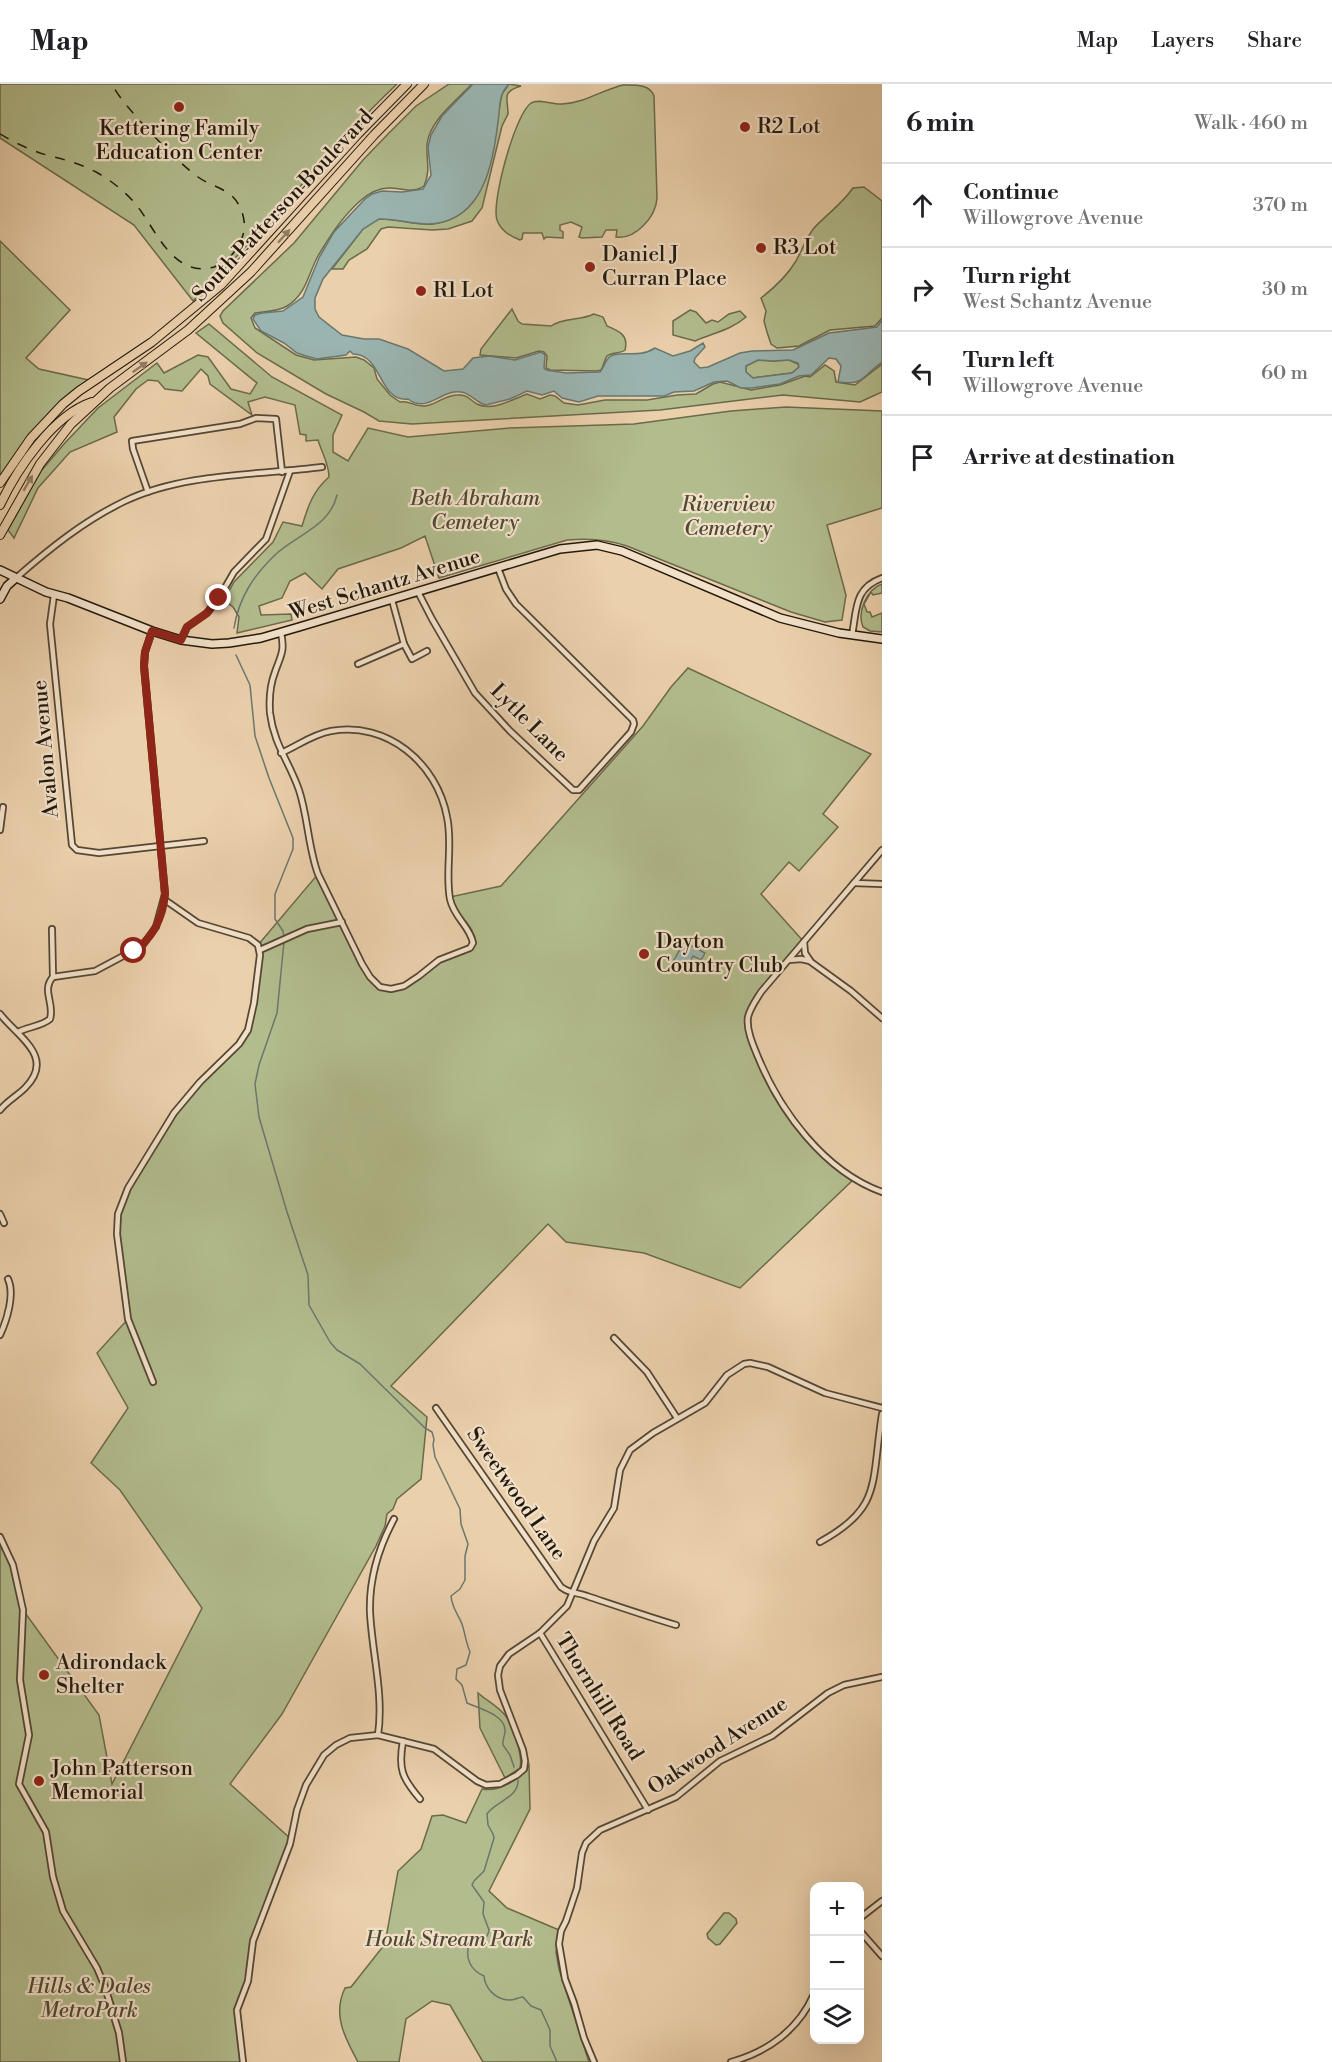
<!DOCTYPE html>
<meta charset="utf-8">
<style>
:root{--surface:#fff;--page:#f2f2f2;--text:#202124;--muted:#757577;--line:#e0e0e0}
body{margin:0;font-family:"Libre Bodoni",serif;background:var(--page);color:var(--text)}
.controls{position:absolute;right:18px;bottom:18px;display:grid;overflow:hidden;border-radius:12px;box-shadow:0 6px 24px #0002}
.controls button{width:54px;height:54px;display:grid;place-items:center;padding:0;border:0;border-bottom:2px solid var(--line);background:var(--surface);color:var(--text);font:30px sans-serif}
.stop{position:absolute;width:18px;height:18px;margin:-14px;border:4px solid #8f2418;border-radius:50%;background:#fff}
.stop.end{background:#8f2418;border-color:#fff;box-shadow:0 2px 6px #0008}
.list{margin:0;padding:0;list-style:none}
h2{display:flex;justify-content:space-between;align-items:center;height:78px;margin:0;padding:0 24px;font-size:26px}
h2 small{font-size:20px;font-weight:400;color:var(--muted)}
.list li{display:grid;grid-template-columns:39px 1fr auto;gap:18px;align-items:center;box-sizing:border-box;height:84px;padding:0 24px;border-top:2px solid var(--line)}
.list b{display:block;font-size:22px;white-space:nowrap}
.list p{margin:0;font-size:20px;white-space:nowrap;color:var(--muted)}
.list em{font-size:20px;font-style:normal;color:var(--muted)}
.icon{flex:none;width:33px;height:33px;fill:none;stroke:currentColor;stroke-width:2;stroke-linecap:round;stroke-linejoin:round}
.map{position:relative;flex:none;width:882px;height:1978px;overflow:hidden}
header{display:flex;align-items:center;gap:36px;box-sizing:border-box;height:84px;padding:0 30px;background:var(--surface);border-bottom:2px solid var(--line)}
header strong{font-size:28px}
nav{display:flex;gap:33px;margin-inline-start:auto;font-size:21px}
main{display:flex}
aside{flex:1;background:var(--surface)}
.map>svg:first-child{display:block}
</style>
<header>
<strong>Map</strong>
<nav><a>Map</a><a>Layers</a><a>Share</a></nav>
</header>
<main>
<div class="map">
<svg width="882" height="1978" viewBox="0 0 882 1978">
<rect width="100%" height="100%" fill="#ebd0ac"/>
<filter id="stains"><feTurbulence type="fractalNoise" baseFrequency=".00333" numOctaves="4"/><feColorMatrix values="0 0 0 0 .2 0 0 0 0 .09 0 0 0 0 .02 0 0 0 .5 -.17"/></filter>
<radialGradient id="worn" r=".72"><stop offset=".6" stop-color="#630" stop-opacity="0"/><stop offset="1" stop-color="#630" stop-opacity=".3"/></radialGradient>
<g fill="#b2bc8d" stroke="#6a6a4c" stroke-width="1.5">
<path d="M 0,0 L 397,0 C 325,68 265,148 193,217 L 134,141 L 0,54 Z"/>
<path d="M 449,0 L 472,0 C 456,17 430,36 427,60 C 426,75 431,87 424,102 C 412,110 401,104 389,104 C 378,104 368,110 360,117 C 342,133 330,152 318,172 C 308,190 306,211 287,222 C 277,228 266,227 255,229 L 251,234 L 255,244 L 296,271 L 314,276 L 356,273 L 364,276 L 374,284 L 377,295 L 390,311 L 400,318 C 409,316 413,322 422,322 C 435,323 441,312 457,311 C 467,310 470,316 477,320 C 492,328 513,315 527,310 L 540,315 L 550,311 L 555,312 L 564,319 L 578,321 L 605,316 L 647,316 L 677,311 L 696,310 L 713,300 L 720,298 L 751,306 L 780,301 L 805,292 L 810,293 L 825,281 L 834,287 L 836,298 L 855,301 L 882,280 L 882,308 L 860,318 L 783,311 L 660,326 L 412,340 L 379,337 L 364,328 L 326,310 L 257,269 L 223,239 L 220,232 L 223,227 L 294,159 L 363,76 L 387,51 L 416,22 Z"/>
<path d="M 509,0 L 521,2 C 501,8 508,14 508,30 L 502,42 L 482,124 L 472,137 L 448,145 L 432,146 L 388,143 L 381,145 L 367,165 L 349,176 L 343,185 L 332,185 L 363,145 L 378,135 C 397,134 414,142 433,140 C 496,132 491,57 502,10 Z"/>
<path d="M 623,1 C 635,1 650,0 654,12 L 657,114 C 656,133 635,156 616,153 L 617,146 L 606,146 L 602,153 L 582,154 L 579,153 L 582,143 L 571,138 L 560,141 L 560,146 L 563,148 L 563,154 L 546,153 L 544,155 L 542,149 L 523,149 L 522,155 L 520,156 C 510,152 501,147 497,136 C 491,119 515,30 531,19 C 539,14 553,21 562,20 C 584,19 602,6 623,1 Z"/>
<path d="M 864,103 L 882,117 L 882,234 L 875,242 L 830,246 L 799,262 L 777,264 L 771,260 L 767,248 L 764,237 L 766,227 L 761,214 C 774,204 787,192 796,177 C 802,166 806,154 814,144 C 827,130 842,120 853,104 Z"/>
<polygon points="0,157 70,226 26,274 39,285 93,297 47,336 0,399"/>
<path d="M 512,225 L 518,237 L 522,240 L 551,242 C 564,233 580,237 594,230 L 603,233 L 607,242 C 619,247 629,251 625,266 C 620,270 612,268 607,272 C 604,276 604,282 601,286 L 597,287 L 550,286 L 546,284 L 547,272 L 544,268 L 539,267 L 516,274 L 480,271 L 481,265 Z"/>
<path d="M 690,226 L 696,228 L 706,239 L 712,236 L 718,238 L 729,230 L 740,227 L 746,233 C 731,246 713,249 695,257 L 673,251 L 673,237 Z"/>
<path d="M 209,240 L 272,293 L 342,331 L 333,351 L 333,368 L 348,377 L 368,344 L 408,353 L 510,344 L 634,340 L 731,327 L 786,323 L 882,327 L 882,424 L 827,441 L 846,511 L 842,536 L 825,538 L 791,528 L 627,462 C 607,455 588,454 567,456 L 439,494 L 425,452 L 401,464 L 338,485 L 322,505 L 305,489 L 290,497 L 282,514 L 259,522 L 261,531 L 291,530 L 292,536 L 237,549 L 239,533 L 233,523 L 224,516 L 234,498 L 273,458 L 283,438 L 302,442 C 308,422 313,407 329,393 C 329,380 322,369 318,356 L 306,357 L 306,351 L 300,350 L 295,321 L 265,313 L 248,318 L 252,331 L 210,300 L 208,292 L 201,285 L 182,307 L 165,305 L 158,297 L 148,296 L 136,305 L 114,333 L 117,348 L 70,368 L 38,404 L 14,454 L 8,446 L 41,387 L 64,360 L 98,324 L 157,279 L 164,289 L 198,271 L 208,273 L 231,305 L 250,310 L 257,299 L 196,249 Z"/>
<polygon points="758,276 773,277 789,276 798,280 799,283 792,289 753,294 746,288 746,282"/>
<path d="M 882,500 L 882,509 L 873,511 L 871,508 L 864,520 L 867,528 L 870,528 L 872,533 L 882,529 L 882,548 L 870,547 L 863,543 C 857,528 866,506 882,500 Z"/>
<polygon points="688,584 871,670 823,730 838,743 799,787 789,778 761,810 804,858 761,908 748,933 752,954 782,1022 818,1064 855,1094 740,1204 644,1169 566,1158 548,1140 391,1302 427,1333 421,1395 397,1415 393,1425 387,1430 385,1442 376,1462 282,1630 230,1700 292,1756 257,1845 250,1888 237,1926 243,1978 0,1978 0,1453 8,1469 23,1526 99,1631 112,1700 202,1524 120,1406 91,1379 128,1324 97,1269 128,1235 117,1150 123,1115 174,1029 244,953 258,890 258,861 318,790 370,893 386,905 404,902 433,880 470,864 472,856 459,836 450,813 501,802 643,642 671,603"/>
<path d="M 478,1609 C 486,1616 497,1622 504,1630 C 513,1639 523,1672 520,1684 L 505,1694 L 480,1644 Z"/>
<path d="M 529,1681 L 530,1725 L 489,1807 L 507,1824 L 559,1846 L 556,1868 L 559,1885 L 589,1978 L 483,1978 L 450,1921 L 432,1917 L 406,1935 L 399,1978 L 358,1978 C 345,1954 332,1931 345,1904 L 351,1903 L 385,1860 L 398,1787 L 421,1765 L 432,1732 L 443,1731 L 466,1739 L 482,1705 C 498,1708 521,1696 529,1681 Z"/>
<polygon points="724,1829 729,1829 736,1835 737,1839 720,1860 716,1861 708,1854 707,1850"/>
</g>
<g fill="#9ab5b1" stroke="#6a776f" stroke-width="1.5" fill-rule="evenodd">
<path d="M 473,0 L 509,0 C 500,9 500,18 499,30 C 494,70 488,126 443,138 C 420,144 401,134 379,135 L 363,145 L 323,195 L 315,214 L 315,225 L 319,233 L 342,251 L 364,255 L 379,255 L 408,265 L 444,287 L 463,285 L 473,274 L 489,272 L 515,276 L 541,268 L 545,271 L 544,284 L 546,286 L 566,289 L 600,288 C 605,283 605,275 611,272 C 622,266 638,275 655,264 L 673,272 L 690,267 L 703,259 L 705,263 L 695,274 L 694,278 L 700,284 L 708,283 L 740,269 L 752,267 L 793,266 L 829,249 L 877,243 L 882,236 L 882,278 C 863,291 865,302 838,298 L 841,282 L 836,275 L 829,274 L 811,291 L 799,292 L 780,300 L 752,304 L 741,304 L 727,297 L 714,298 L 694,307 L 674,308 L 664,312 L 598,312 L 579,318 L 562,314 L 554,307 L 542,311 L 527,307 L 510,315 L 486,321 C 477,319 470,309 461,308 C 441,305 427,330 408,315 C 378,318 383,270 353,270 L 350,267 L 346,271 L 317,275 L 306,272 L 297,269 L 284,259 L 261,247 L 253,235 L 255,231 L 262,229 L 283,227 L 303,213 L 319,174 L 334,148 L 365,115 L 372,110 L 382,107 L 402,108 L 423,105 L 431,91 L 428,63 L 431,51 L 442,32 ZM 758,276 L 773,277 L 789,276 L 798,279 L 799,283 L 792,289 L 753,294 L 746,288 L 746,282 Z"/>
<polygon points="684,858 705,869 701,876 693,872 690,878 699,883 695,890 673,878"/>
</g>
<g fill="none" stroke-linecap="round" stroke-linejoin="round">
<g stroke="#6a776f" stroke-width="1.5">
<path d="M 234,544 C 239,513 254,491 276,470 C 298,450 330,442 337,411"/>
<polyline points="236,571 250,601 255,652 269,694 293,754 293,765 275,810 275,835 283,847 284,853"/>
<path d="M 284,858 L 277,929 L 259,981 L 255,1000 L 259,1033 L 287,1128 L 308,1191 L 309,1221 L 330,1258 L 337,1266 L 360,1280 L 425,1344 L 432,1348 L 434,1355 L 433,1361 L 435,1373 L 460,1425 L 461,1440 L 468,1460 L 465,1472 L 465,1496 L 460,1505 L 451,1512 C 452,1524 458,1530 462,1540 C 465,1549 466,1559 470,1568 L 466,1581 L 457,1585 L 456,1595 L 462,1601 L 467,1619 C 478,1624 506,1631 505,1647 C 505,1652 502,1656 503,1661 L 510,1671 L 514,1683"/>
<path d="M 518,1696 C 519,1714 494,1718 487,1730 L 488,1741 L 493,1750 L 494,1754 L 484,1787 L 474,1797 L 472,1801 L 484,1818 L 483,1830 L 489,1846 C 487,1858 479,1857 469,1860 C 465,1874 470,1886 484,1892 C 485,1904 495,1915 508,1916 C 514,1917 518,1913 523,1913 L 531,1922 L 541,1926 L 550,1946 L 550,1962 L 557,1978"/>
</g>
<defs>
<g id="minor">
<polyline points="148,408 133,365 132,357 240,340 256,334 276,335 282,388"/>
<path d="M 16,494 C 49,465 85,436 125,417 C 183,389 259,391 322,383"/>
<polyline points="418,508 432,535 475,609 510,647 573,706 579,706 631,648 634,640 633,636 516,520 506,505 498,484"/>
<polyline points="54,511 50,540 72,761 77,766 99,769 204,757"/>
<path d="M 281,549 C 285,567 281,571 275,588 C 270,601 269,615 270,629 C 274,661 289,677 299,706 C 308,733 308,763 318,790 L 362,880 L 370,893 L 380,903 L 391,905 L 404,902 L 419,892 L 439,876 L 470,864 L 473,859 C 470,842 454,834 450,815 C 445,788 453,760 447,733 C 437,679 387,637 331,647 C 313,650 297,662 281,669"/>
<path d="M 852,551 C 857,525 854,504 882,494"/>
<polyline points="181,556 187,543 207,529 219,514 234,488 266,455 290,387"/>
<polyline points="404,560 412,575 427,567"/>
<polyline points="358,580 404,560 392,516"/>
<polyline points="0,746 3,723"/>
<path d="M 882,766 L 761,908 C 756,916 750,924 748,933 C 746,945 753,961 758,973 C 780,1027 824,1087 882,1108"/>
<polyline points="854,799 882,800"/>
<polyline points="52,845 53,893"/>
<polyline points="804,858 805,869 811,878 851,907 882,934"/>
<polyline points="260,866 307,845 342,838"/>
<polyline points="789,876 801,875 810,877"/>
<path d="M 0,930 C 18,953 56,973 25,1004 C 17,1012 7,1017 0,1026"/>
<path d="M 18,948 C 28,943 42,942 50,935 C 55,920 41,906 53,893 L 95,887 L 142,862 L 156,843 L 165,810 L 144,582 L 145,568 L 152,547"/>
<polyline points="0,1130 4,1139"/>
<path d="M 0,1251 C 7,1236 15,1210 8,1195"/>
<polyline points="614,1254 647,1288 677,1334"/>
<polyline points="153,1298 128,1235 117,1150 118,1130 128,1104 174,1029 200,998 239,960 248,946 254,919 260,871 258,861 249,854 198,839 165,816"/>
<path d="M 436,1324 L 561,1503 C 570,1510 577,1508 587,1512 C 617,1522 646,1532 676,1541"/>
<polyline points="0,1453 13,1481 23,1526 20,1596 29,1651 19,1700 46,1748 53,1793 63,1827 97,1884 105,1903 119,1949 123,1978"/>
<path d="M 820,1458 C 882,1424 871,1401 882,1330"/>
<polyline points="540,1549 648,1726"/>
<path d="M 378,1651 C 384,1610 372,1569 370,1528 C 369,1496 379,1463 394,1435"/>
<path d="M 403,1657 C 398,1685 402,1694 420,1715"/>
<polyline points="860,1834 882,1817"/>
<polyline points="860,1847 882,1872"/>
<polyline points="243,1978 237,1926 248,1897 253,1857 290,1760 297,1726 306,1701 324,1671 336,1661 350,1654 378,1651 434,1665 477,1697 486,1701 500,1700 517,1691 524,1685 525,1677 523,1666 500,1606 498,1591 500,1582 509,1570 540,1549 567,1522 594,1457 614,1424 620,1386 630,1366 653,1349 705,1319 727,1291 744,1280 750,1279 768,1283 825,1309 882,1324"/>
<polyline points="594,1978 584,1954 574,1919 565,1895 559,1860 561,1847 566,1837 577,1804 582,1769 586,1759 600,1746 676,1713 720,1677 772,1652 828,1609 844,1601 882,1593"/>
<path d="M 731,1978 C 768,1968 799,1945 814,1910"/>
</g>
<g id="secondary">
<polyline points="0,486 46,508 68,514 152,547 181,556 212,560 229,559 261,554 299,543 560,465 597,461 622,467 780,534 839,549 882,555"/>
<polyline points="0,515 7,502 16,494"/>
</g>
<g id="primary">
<polyline points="0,399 31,354 63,320 79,307 152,258 221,201 358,50 407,0"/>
<path d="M 0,421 C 17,385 53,331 92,318"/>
<polyline points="0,451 40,380 71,340 110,304 188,246 251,188 374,51 424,0"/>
</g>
</defs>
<use href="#minor" stroke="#544734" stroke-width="8"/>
<use href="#secondary" stroke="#22190c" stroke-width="10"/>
<use href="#primary" stroke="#22190c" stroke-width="10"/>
<use href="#minor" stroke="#f2e0c9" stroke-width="4.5"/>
<use href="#secondary" stroke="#f2e0c9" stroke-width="7"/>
<use href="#primary" stroke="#ebd0ac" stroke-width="8"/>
<path stroke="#22190c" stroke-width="1.5" stroke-dasharray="10 10" stroke-linecap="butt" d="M 0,50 C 15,59 32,67 50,72 C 66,76 81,80 96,88 C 112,97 127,109 138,123 C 157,148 174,194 214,183 C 228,178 238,166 243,151 C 247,139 242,122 233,113 C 222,103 209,101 198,93 C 180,81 119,18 112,0"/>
</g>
<defs><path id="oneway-solid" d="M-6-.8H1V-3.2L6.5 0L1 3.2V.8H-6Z" transform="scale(1.5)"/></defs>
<g fill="#917e64">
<use href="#oneway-solid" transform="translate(284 152) rotate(-48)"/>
<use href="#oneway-solid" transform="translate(140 283) rotate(-35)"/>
<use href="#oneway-solid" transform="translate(28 399) rotate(-60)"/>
</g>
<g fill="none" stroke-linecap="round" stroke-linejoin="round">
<path stroke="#8f2418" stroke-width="8" d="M 134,867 C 153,854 163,833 165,810 L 144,582 L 145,568 L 152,547 L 181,556 L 187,543 L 207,529 L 219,514"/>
</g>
<g fill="#8f2418" stroke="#f2e0c9" stroke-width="2">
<circle cx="179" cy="23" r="6"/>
<circle cx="745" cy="43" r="6"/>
<circle cx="761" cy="164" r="6"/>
<circle cx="590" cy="183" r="6"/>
<circle cx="421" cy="207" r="6"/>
<circle cx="644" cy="870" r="6"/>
<circle cx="44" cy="1591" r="6"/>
<circle cx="39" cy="1697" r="6"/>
</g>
<g text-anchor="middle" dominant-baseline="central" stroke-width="4.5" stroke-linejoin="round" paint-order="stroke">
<g font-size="21" fill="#22190c" stroke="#f2e0c9" text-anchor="start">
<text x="757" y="43">R2 Lot</text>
<text x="179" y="45" text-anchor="middle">Kettering Family<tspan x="179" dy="24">Education Center</tspan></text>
<text x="773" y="164">R3 Lot</text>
<text x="602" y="171">Daniel J<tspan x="602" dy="24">Curran Place</tspan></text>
<text x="433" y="207">R1 Lot</text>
<text x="656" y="858">Dayton<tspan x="656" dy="24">Country Club</tspan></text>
<text x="56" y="1579">Adirondack<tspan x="56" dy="24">Shelter</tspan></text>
<text x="51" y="1685">John Patterson<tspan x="51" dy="24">Memorial</tspan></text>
</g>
<g font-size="21" fill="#22190c" stroke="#f2e0c9">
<text transform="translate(283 122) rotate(-47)">South Patterson Boulevard</text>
<text transform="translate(385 501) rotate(-17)">West Schantz Avenue</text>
<text transform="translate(529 639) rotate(45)">Lytle Lane</text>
<text transform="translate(46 665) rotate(-95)">Avalon Avenue</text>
<text transform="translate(516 1410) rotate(55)">Sweetwood Lane</text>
<text transform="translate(599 1613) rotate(58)">Thornhill Road</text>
<text transform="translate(718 1662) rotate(-33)">Oakwood Avenue</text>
</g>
<g font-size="21" font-style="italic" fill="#4d4a33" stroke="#f2e0c9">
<text x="475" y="415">Beth Abraham<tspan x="475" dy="24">Cemetery</tspan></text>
<text x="728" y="421">Riverview<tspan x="728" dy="24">Cemetery</tspan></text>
<text x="449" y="1856">Houk Stream Park</text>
<text x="89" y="1903">Hills &amp; Dales<tspan x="89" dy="24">MetroPark</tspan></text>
</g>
</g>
<rect width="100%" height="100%" filter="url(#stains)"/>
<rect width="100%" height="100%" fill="url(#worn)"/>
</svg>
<div class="controls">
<button>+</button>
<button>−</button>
<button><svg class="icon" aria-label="layers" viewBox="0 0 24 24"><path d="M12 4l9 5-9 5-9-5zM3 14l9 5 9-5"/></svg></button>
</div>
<div class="stop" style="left:134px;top:867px"></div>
<div class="stop end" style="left:219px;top:514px"></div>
</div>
<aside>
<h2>6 min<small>Walk · 460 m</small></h2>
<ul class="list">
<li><svg class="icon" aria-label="ahead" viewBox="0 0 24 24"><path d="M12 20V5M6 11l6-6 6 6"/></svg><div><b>Continue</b><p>Willowgrove Avenue</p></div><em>370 m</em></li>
<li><svg class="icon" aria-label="right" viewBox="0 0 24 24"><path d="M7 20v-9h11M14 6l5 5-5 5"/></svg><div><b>Turn right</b><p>West Schantz Avenue</p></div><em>30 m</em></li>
<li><svg class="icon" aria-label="left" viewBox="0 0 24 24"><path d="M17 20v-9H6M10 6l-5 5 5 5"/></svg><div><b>Turn left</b><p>Willowgrove Avenue</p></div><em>60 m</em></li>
<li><svg class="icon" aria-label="arrive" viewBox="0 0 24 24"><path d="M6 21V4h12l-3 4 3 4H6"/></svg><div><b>Arrive at destination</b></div></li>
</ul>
</aside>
</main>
